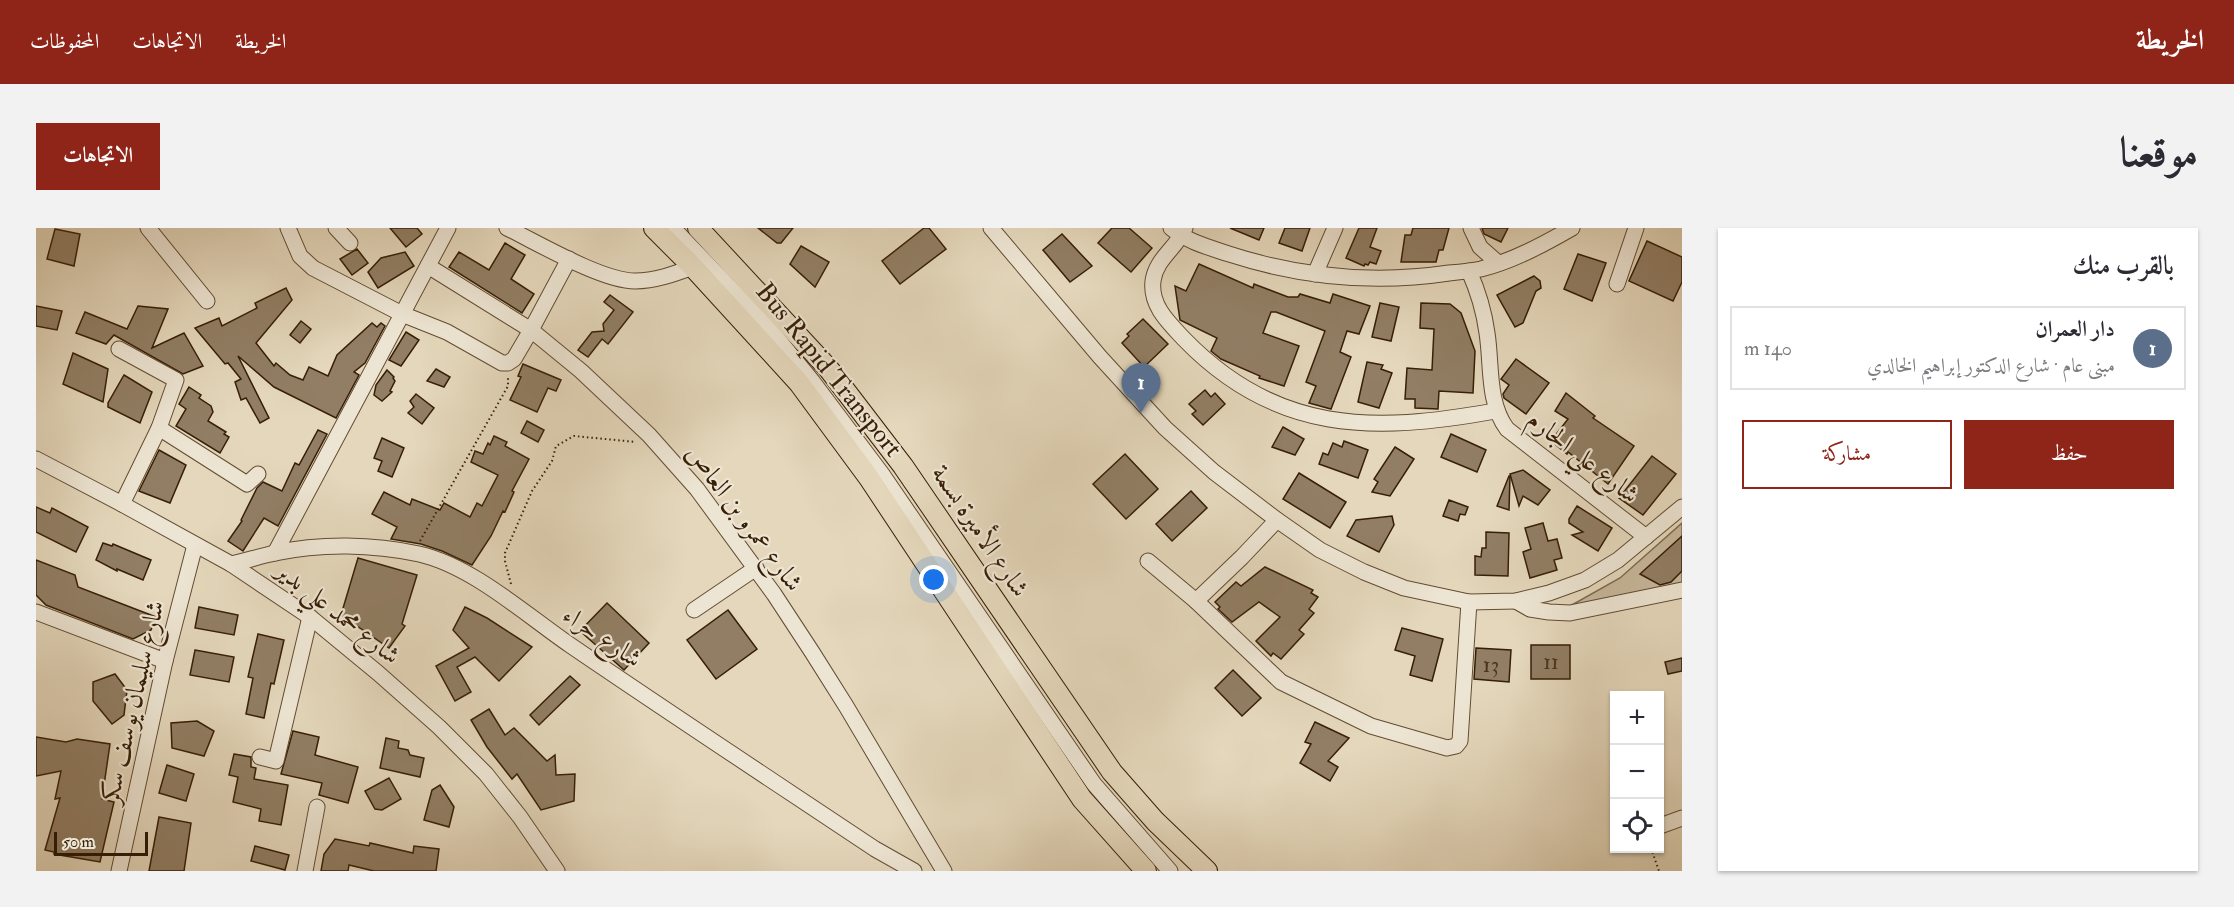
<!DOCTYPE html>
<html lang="ar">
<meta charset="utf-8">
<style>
:root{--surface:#fff;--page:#f2f2f3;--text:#2b2b33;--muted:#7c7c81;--line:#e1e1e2;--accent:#8f2418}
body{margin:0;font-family:"IM FELL Double Pica",Amiri,serif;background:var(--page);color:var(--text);direction:rtl}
.controls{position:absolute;right:18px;bottom:18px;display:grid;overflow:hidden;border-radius:0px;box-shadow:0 2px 4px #0004}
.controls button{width:54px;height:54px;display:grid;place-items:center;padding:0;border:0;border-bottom:2px solid var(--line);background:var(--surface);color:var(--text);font:30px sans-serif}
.scale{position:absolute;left:18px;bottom:15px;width:94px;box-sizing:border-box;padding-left:6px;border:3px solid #371e06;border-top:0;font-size:16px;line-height:21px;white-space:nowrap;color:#371e06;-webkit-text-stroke:4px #ede5d3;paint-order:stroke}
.you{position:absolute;left:898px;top:352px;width:21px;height:21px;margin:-15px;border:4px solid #fff;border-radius:50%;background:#1a73e8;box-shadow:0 0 0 9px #1a73e833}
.badge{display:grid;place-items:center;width:39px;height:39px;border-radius:50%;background:var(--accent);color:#fff;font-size:20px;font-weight:700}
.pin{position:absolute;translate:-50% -50px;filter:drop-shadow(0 2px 3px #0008)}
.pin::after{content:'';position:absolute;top:32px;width:21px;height:18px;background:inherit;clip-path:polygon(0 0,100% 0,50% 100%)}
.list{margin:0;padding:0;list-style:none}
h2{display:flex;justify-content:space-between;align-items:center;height:78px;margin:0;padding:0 24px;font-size:26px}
h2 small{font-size:20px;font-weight:400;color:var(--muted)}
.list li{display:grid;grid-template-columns:39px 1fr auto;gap:18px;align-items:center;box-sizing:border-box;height:84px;margin:0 12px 12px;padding:0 12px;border:2px solid var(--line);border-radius:0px}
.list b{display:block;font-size:22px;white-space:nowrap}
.list p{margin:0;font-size:20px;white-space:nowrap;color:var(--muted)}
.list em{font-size:20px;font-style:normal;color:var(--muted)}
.actions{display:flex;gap:12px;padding:18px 24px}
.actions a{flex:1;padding:14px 0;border:2px solid var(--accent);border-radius:0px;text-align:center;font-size:21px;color:var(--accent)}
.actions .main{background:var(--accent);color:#fff}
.icon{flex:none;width:33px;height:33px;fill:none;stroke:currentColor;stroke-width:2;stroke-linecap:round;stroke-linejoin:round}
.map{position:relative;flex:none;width:1646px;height:643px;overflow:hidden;direction:ltr;border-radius:0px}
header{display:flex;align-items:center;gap:36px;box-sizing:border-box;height:84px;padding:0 30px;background:var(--accent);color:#fff}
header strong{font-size:28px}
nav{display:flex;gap:33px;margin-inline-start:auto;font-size:21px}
.intro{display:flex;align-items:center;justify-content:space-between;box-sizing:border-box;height:144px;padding:0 36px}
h1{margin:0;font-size:42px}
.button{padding:15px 27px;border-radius:0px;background:var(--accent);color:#fff;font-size:21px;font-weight:700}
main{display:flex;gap:36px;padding:0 36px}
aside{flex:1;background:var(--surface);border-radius:0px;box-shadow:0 2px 4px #0004}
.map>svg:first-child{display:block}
</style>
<header>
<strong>الخريطة</strong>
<nav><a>الخريطة</a><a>الاتجاهات</a><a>المحفوظات</a></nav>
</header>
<div class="intro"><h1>موقعنا</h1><a class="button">الاتجاهات</a></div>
<main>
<aside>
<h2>بالقرب منك<small></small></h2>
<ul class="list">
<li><span class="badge" style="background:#5c6f8a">1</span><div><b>دار العمران</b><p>مبنى عام · شارع الدكتور إبراهيم الخالدي</p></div><em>140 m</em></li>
</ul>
<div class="actions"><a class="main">حفظ</a><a>مشاركة</a></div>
</aside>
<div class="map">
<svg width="1646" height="643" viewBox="0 0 1646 643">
<rect width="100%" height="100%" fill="#e4d7bb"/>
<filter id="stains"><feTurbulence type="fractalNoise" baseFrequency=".00333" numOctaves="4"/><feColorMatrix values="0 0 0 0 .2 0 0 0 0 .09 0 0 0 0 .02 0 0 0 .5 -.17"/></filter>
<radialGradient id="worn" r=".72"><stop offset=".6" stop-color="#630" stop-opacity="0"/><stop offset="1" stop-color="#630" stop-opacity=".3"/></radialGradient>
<polygon fill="#c7b89c" stroke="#7f6b51" stroke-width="1.5" points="1646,295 1646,357 1527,382 1584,350"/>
<g fill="#917e64" stroke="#371e06" stroke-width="1.5">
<polygon points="354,0 381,0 386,6 370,19"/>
<polygon points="722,0 757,0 745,15 741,15"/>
<polygon points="888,0 893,0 910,21 864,56 846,33"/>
<polygon points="1076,0 1093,0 1116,20 1095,44 1062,15"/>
<polygon points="1194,0 1228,0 1223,12"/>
<polygon points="1249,0 1274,0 1266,23 1243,15"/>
<polygon points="1323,0 1341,0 1334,19 1345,23 1340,36 1334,34 1332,37 1329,36 1328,38 1310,30"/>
<polygon points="1377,0 1413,0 1407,22 1403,22 1400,34 1365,34 1369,7 1375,7"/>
<polygon points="1446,0 1472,0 1465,14 1448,6"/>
<polygon points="19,1 44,6 38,38 11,31"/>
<polygon points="1026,6 1056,38 1034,54 1007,22"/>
<polygon points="1611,13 1646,29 1646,54 1637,73 1593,53"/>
<polygon points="469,15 489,27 475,51 498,66 486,85 413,39 423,24 453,42"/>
<polygon points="765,18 793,34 779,59 754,36"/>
<polygon points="321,21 332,35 316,47 304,31"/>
<polygon points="369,24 378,38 342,60 332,44 345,30"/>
<polygon points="1542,26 1570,35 1556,73 1528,61"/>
<polygon points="1163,36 1217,60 1218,56 1252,69 1262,69 1264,66 1294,75 1297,66 1334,78 1323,106 1311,103 1304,124 1315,129 1295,181 1273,175 1280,158 1270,154 1289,103 1240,84 1235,84 1227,105 1263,118 1248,158 1223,150 1224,148 1185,131 1175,123 1181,110 1144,92 1139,58 1150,63"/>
<polygon points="1498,48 1504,53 1505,60 1500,63 1487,95 1479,99 1461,67"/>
<polygon points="250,60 256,72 220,115 238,138 240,135 254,147 267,152 273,139 292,148 301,127 336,95 341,99 345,95 349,98 329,135 318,144 323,147 300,190 238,159 202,128 233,190 224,195 210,170 205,172 199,154 205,151 192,135 189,136 159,100 183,90 186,98 221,80 219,75"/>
<polygon points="574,67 597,84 572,116 566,111 552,129 542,122 556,104 568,103 567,96 578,82 568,74"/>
<polygon points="1344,75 1363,79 1355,113 1336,109"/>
<polygon points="1385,75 1414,76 1425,85 1439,123 1437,165 1403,163 1402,181 1379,180 1379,171 1369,171 1371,140 1396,142 1398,101 1384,100"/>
<polygon points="0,78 26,83 21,102 0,98"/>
<polygon points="102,78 132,81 116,120 148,105 167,138 147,146 78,107 70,116 40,105 49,84 91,101"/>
<polygon points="1107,91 1132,116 1108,139 1086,115 1093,108 1091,106"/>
<polygon points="265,93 275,101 264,115 254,107"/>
<polygon points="370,104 383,112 365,138 353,132"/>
<polygon points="37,125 72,141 67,174 27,156"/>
<polygon points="1480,131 1513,155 1490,186 1468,170 1467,166 1473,157 1465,151"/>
<polygon points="1331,134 1347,137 1345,141 1356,145 1343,180 1322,174"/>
<polygon points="487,136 525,152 520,163 512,160 501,184 474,172 485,149 482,148"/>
<polygon points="400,141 414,149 408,159 391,153"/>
<polygon points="351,142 358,149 357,150 359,153 354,163 356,164 346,173 338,167 340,157"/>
<polygon points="88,147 116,164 104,195 72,179 72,175"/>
<polygon points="153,159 165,167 163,170 175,178 177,184 172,193 190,204 188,206 193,209 184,225 140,198 150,181 143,176"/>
<polygon points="1169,162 1175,169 1179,165 1189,176 1167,197 1156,186 1160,183 1153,176"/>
<polygon points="1530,165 1559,188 1557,190 1598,218 1572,256 1532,224 1531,226 1515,213 1532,191 1519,183"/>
<polygon points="380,166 398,180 386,196 372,185 378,179 374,173"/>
<polygon points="491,193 508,202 502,214 485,205"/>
<polygon points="1247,199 1268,211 1259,227 1236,219"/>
<polygon points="282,202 291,206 242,298 228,290 207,323 192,313 206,293 205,292 221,260 227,254 246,263 259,235 263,237"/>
<polygon points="1415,206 1450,222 1441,244 1405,229"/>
<polygon points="458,208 471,214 469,218 493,231 476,263 478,264 469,284 467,283 455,308 436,337 406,323 385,316 355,311 361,299 336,286 348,264 374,277 376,271 404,282 408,275 434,289 441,275 446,278 462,247 435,234 439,223 447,226 452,215 454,217"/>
<polygon points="346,210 368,220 356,249 342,243 346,233 338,230"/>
<polygon points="1308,213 1332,222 1322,250 1283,236 1287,225 1292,227 1297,215 1306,219"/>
<polygon points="1359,219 1378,231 1354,268 1336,264 1342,254 1338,251"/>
<polygon points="123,222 150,237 134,275 103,263"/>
<polygon points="1089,226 1122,261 1090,291 1057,256"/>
<polygon points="1616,228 1640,246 1607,287 1583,270"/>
<polygon points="1487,242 1514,262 1502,277 1487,268 1483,278 1474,246"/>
<polygon points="1263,245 1310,274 1294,300 1247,271"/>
<polygon points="1473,248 1474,248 1473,282 1461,278"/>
<polygon points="1155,263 1171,280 1136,313 1120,296"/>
<polygon points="1413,272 1432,279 1429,287 1424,286 1422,293 1407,288"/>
<polygon points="1541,278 1576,300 1562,323 1536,307 1547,304 1533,295 1533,291"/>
<polygon points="0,279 14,285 16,280 52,299 40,324 0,304"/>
<polygon points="1356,288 1358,297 1343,324 1311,308 1320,292"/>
<polygon points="1507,295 1512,313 1521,311 1526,330 1518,332 1521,342 1494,350 1487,324 1495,321 1489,300"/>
<polygon points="1450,304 1473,305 1472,348 1439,347 1439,328 1445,329 1446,320 1450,320"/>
<polygon points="1646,308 1646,343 1635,354 1624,357 1604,346"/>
<polygon points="67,315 76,318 77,316 115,332 107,352 81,341 81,343 60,332"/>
<polygon points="322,330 381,347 366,396 369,398 353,420 305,387"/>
<polygon points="0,332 39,347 42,359 120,389 115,402 97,411 10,377 0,367"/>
<polygon points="1229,339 1277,362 1275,365 1282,369 1273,381 1278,385 1263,402 1268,406 1245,431 1237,425 1235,428 1220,413 1244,389 1223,374 1196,394 1182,381 1184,379 1179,374 1200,354 1205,358"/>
<polygon points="571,375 613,415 588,442 544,403"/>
<polygon points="163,379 202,387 198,407 159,400"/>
<polygon points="429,379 451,390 496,419 463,453 439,429 421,439 435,464 419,473 400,438 433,420 417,402"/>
<polygon points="692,382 721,421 680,451 651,412"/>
<polygon points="1366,400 1407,411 1396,453 1374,447 1379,428 1359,422"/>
<polygon points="222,406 248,412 238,456 235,455 228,490 210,486 217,450 212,449"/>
<rect x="1495" y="417" width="39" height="34"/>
<polygon points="1440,420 1475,422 1473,454 1438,451"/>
<polygon points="159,422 198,429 193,454 154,447"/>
<polygon points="1646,430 1646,443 1632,446 1629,434"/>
<polygon points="1197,442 1225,470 1206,488 1179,460"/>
<polygon points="79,446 91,462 88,487 76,496 57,473 57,454"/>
<polygon points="534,448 544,457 503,497 494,487"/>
<polygon points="453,481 469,507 478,500 511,533 519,527 520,547 539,546 538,573 505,582 481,546 476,551 451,519 435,492"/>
<polygon points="161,493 178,503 168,528 136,520 135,495"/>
<polygon points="1279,494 1313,510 1292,533 1302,539 1294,553 1264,535 1275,516 1269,514"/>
<polygon points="257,503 283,509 279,527 322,539 312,575 283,567 286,555 245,546"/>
<polygon points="0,509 30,514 41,511 74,516 66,571 78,574 64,634 18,626 18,624 9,622 24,570 19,571 25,543 0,548"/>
<polygon points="350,510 363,513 362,520 372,522 374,527 388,530 384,549 344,540"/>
<polygon points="198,526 215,529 215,539 220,540 218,551 252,557 245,597 223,593 225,581 197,574 202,549 193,547"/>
<polygon points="131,537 158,546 150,573 123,565"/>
<polygon points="353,550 365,571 346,582 339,581 329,563"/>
<polygon points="404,557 418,579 413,599 388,592 396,562"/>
<polygon points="123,589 155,595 148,643 113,643"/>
<polygon points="299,611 333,618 334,615 377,625 378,618 403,621 400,643 338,643 313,637 312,643 285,643 288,626"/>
<polygon points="219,618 253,627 249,642 215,633"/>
</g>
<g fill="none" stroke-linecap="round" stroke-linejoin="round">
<defs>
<g id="minor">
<polyline points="112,0 171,73"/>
<polyline points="252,0 264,28 277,40 366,86 411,104 466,135 472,135 478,131 495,102 533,31"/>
<polyline points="300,0 314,15"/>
<path d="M 471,0 C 502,15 566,53 599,53 C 619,53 638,46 657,39"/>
<polyline points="637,0 732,99 777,154 846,246 1058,556 1134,643"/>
<polyline points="955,0 1064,129 1129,200 1178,244 1241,292 1284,322 1328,344 1368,360 1433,374 1480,373 1513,365 1549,352 1582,332 1646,279"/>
<path d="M 1135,0 C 1152,14 1172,19 1193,26 C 1264,49 1339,56 1413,45 C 1424,44 1435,43 1445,41 C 1477,33 1508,16 1536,0"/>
<path d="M 1149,0 C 1141,20 1120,30 1117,53 C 1114,78 1133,95 1148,111 C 1240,206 1337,205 1459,183"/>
<polyline points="1435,0 1444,19 1462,35"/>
<polyline points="392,38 495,102 545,143 613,207 661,261 738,366 776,424 810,478 908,643"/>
<path d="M 1433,43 C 1442,63 1448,83 1451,105 C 1456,137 1451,174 1471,201 L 1610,309"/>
<polyline points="1279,46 1299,0"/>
<polyline points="1581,56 1600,0"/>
<polyline points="83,121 140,152 123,200 86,276"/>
<polyline points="123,200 211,256 222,246"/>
<polyline points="0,231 86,276 195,336 274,389 342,445 403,499 450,546 484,589 521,643"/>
<polyline points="239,325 412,0"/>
<polyline points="1112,333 1160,373 1245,454 1335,498 1411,520 1420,518 1424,513 1433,374"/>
<path d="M 195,336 C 210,333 224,328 239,325 C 285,315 337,316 383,326 C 436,338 489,386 534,417 C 635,486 737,553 839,621 L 878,643"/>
<polyline points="1160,373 1206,329 1241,292"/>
<polyline points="1480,373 1494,381 1513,384 1534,385 1646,362"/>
<polyline points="658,382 720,340"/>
<polyline points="0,384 129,433"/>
<polyline points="224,529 240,533 274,389"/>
<polyline points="1624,598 1646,590"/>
<polyline points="83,643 129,433 159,317"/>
<polyline points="269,643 281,579"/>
</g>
<g id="major">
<polyline points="618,0 657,39 763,155 833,250 1046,571 1110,643"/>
<polyline points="662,0 792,140 867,238 1076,544 1119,593 1171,643"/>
</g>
</defs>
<use href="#minor" stroke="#624c33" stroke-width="17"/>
<use href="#major" stroke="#371e06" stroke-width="22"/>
<g stroke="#371e06" stroke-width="2" stroke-dasharray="1.5 3" stroke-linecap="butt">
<polyline points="384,313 472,158 472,149"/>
<polyline points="475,356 469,333 469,325 496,263 516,233 520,218 538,208 600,214"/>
<polyline points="1615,620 1623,643"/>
</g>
<use href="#minor" stroke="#ede5d3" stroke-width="15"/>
<use href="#major" stroke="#e4d7bb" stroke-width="20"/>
</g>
<g text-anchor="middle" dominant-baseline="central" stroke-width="4.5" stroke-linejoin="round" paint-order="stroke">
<g font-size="22" fill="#4e361e">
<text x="1515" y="434">11</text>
<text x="1455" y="437">13</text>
</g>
<g font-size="26" fill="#371e06" stroke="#ede5d3">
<text transform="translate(793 142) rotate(51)">Bus Rapid Transport</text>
<text transform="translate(1547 229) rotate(38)">شارع علي الجارم</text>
<text transform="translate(708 290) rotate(53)">شارع عمرو بن العاص</text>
<text transform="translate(944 303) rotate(56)">شارع الأميرة بسمة</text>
<text transform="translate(302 385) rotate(38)">شارع محمد علي بدير</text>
<text transform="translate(566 409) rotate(34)">شارع حراء</text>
<text transform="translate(97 474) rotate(-77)">شارع سليمان يوسف سكر</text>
</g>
</g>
<rect width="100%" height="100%" filter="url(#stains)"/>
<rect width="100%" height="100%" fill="url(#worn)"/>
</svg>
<div class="controls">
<button>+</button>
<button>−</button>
<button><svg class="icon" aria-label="locate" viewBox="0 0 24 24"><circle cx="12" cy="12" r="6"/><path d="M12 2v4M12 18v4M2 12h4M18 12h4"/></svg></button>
</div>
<div class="scale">50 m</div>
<div class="you"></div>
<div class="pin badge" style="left:1105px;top:185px;background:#5c6f8a">1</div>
</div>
</main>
